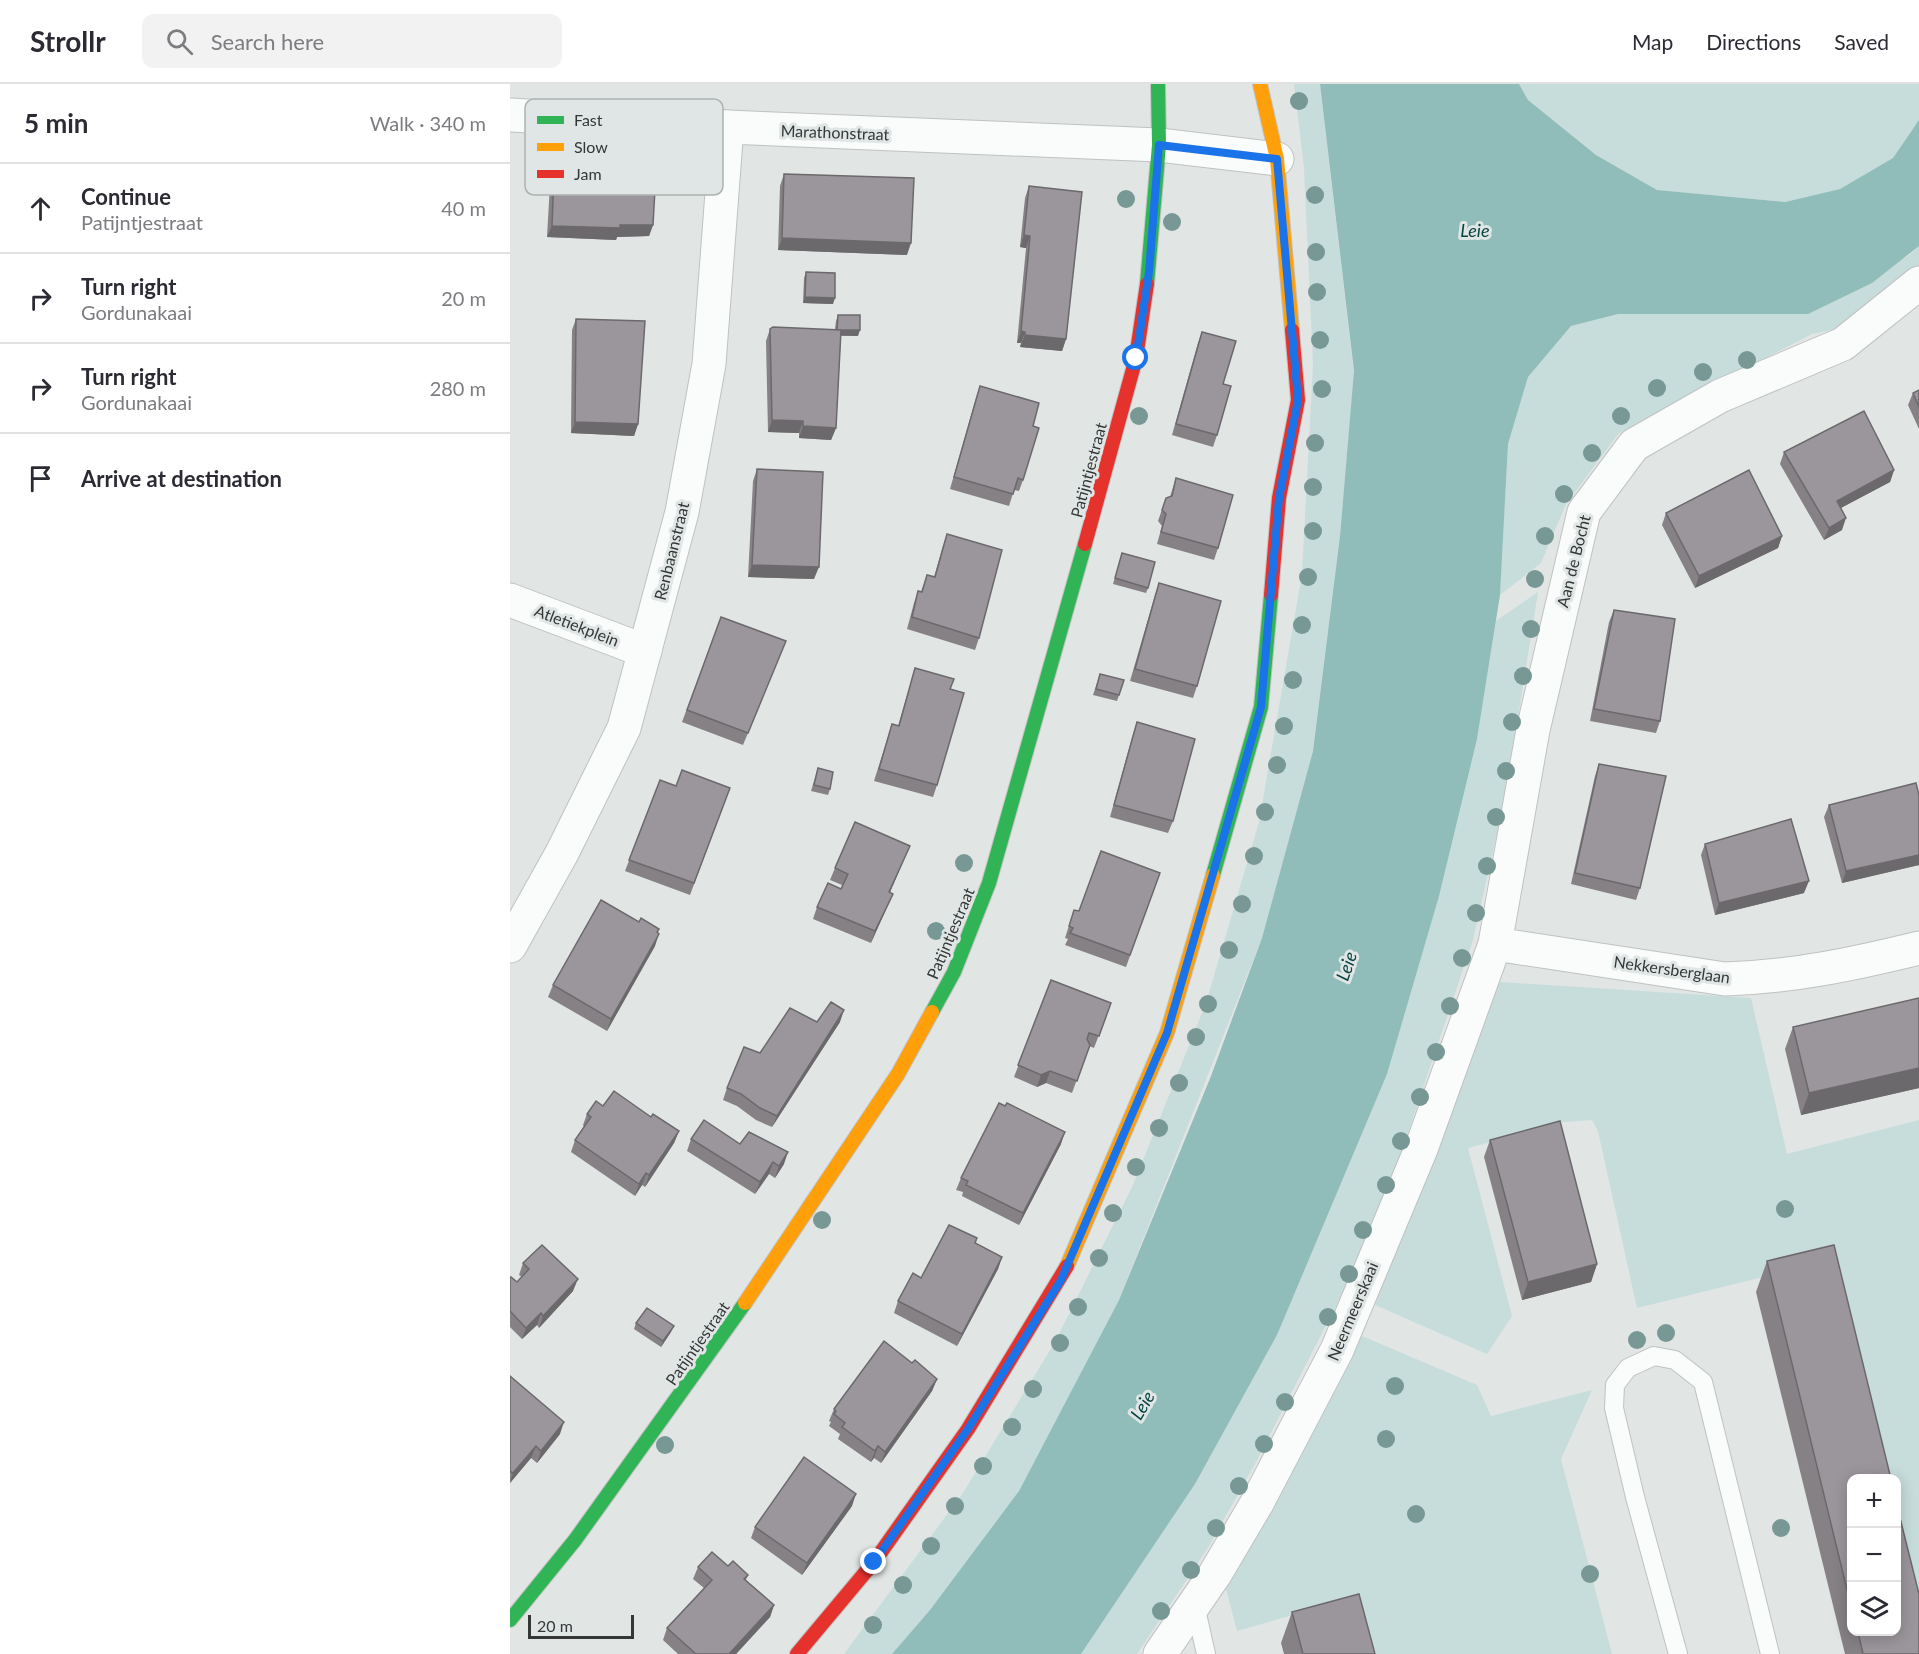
<!DOCTYPE html>
<meta charset="utf-8">
<style>
:root{--surface:#fff;--page:#f2f2f3;--text:#2b2b33;--muted:#7c7c81;--line:#e1e1e2}
body{margin:0;font-family:Lato,sans-serif;background:var(--page);color:var(--text)}
.controls{position:absolute;right:18px;bottom:18px;display:grid;overflow:hidden;border-radius:12px;box-shadow:0 3px 15px #0003}
.controls button{width:54px;height:54px;display:grid;place-items:center;padding:0;border:0;border-bottom:2px solid var(--line);background:var(--surface);color:var(--text);font:30px sans-serif}
.scale{position:absolute;left:18px;bottom:15px;width:106px;box-sizing:border-box;padding-left:6px;border:3px solid #353737;border-top:0;font-size:16px;line-height:21px;white-space:nowrap;color:#353737;-webkit-text-stroke:4px #e0e6e5;paint-order:stroke}
.stop{position:absolute;width:18px;height:18px;margin:-14px;border:4px solid #1a73e8;border-radius:50%;background:#fff}
.stop.end{background:#1a73e8;border-color:#fff;box-shadow:0 2px 6px #0008}
.list{margin:0;padding:0;list-style:none}
h2{display:flex;justify-content:space-between;align-items:center;height:78px;margin:0;padding:0 24px;font-size:26px}
h2 small{font-size:20px;font-weight:400;color:var(--muted)}
.list li{display:grid;grid-template-columns:39px 1fr auto;gap:18px;align-items:center;box-sizing:border-box;height:90px;padding:0 24px;border-top:2px solid var(--line)}
.list b{display:block;font-size:22px;white-space:nowrap}
.list p{margin:0;font-size:20px;white-space:nowrap;color:var(--muted)}
.list em{font-size:20px;font-style:normal;color:var(--muted)}
.icon{flex:none;width:33px;height:33px;fill:none;stroke:currentColor;stroke-width:2;stroke-linecap:round;stroke-linejoin:round}
.map{position:relative;flex:none;width:1409px;height:1570px;overflow:hidden}
header{display:flex;align-items:center;gap:36px;box-sizing:border-box;height:84px;padding:0 30px;background:var(--surface);border-bottom:2px solid var(--line)}
header strong{font-size:28px}
nav{display:flex;gap:33px;margin-inline-start:auto;font-size:21px}
.search{width:420px;height:54px;background:var(--page);display:flex;align-items:center;gap:15px;box-sizing:border-box;padding:0 21px;border-radius:12px;color:var(--muted);font-size:22px}
main{display:flex}
aside{flex:1;background:var(--surface)}
.map>svg:first-child{display:block}
</style>
<header>
<strong>Strollr</strong>
<div class="search"><svg class="icon" aria-label="search" viewBox="0 0 24 24"><circle cx="10" cy="10" r="6"/><path d="M15 15l6 6"/></svg>Search here</div>
<nav><a>Map</a><a>Directions</a><a>Saved</a></nav>
</header>
<main>
<aside>
<h2>5 min<small>Walk · 340 m</small></h2>
<ul class="list">
<li><svg class="icon" aria-label="ahead" viewBox="0 0 24 24"><path d="M12 20V5M6 11l6-6 6 6"/></svg><div><b>Continue</b><p>Patijntjestraat</p></div><em>40 m</em></li>
<li><svg class="icon" aria-label="right" viewBox="0 0 24 24"><path d="M7 20v-9h11M14 6l5 5-5 5"/></svg><div><b>Turn right</b><p>Gordunakaai</p></div><em>20 m</em></li>
<li><svg class="icon" aria-label="right" viewBox="0 0 24 24"><path d="M7 20v-9h11M14 6l5 5-5 5"/></svg><div><b>Turn right</b><p>Gordunakaai</p></div><em>280 m</em></li>
<li><svg class="icon" aria-label="arrive" viewBox="0 0 24 24"><path d="M6 21V4h12l-3 4 3 4H6"/></svg><div><b>Arrive at destination</b></div></li>
</ul>
</aside>
<div class="map">
<svg width="1409" height="1570" viewBox="0 0 1409 1570">
<rect width="100%" height="100%" fill="#e1e5e4"/>
<g fill="#c6dddb">
<polygon points="784,0 810,0 844,291 830,452 803,667 752,854 609,1216 509,1407 420,1526 382,1570 334,1570 453,1409 545,1258 623,1101 696,919 749,738 792,490 803,280 794,84"/>
<polygon points="1009,0 1409,0 1409,36 1383,74 1330,105 1275,118 1147,106 1086,71 1018,16"/>
<polygon points="1409,162 1409,184 1327,245 1302,250 1109,349 1056,420 1031,479 990,511 998,360 1018,293 1061,242 1108,230 1298,229 1398,172"/>
<polygon points="1028,508 995,714 963,856 886,1084 835,1204 746,1378 699,1462 627,1570 571,1570 685,1400 767,1251 967,655 986,537"/>
<polygon points="990,898 1241,914 1277,1070 1409,1036 1409,1532 1387,1439 1386,1394 1376,1394 1322,1176 1127,1224 1088,1047 1082,1036 1053,1038 958,1064 1002,1232 977,1270 865,1221 919,1072"/>
<polygon points="852,1252 967,1301 981,1332 1082,1306 1051,1375 1102,1570 860,1570 846,1513 727,1547 716,1504 760,1429"/>
</g>
<polygon fill="#90bdb9" points="810,0 1009,0 1018,16 1086,71 1147,106 1275,118 1330,105 1383,74 1409,36 1409,162 1362,199 1298,230 1108,230 1061,242 1018,293 998,360 990,511 967,655 929,812 877,990 767,1251 685,1400 571,1570 382,1570 420,1526 509,1407 609,1216 701,992 752,854 803,667 830,452 844,287"/>
<g fill="none" stroke-linecap="round" stroke-linejoin="round">
<defs>
<g id="lane">
<polyline points="685,1521 696,1570"/>
<polyline points="1168,1570 1125,1413 1104,1324 1105,1301 1118,1284 1144,1272 1165,1276 1193,1298 1260,1570"/>
</g>
<g id="street">
<polyline points="0,31 217,43 649,61 767,75"/>
<polyline points="0,516 135,567"/>
<path d="M 985,860 L 1215,895 C 1282,893 1344,880 1409,864"/>
<polyline points="0,862 52,769 114,644 172,428 199,280 217,43"/>
<polyline points="650,1570 705,1490 747,1419 827,1266 911,1065 985,860 1023,646 1074,428 1124,361 1210,312 1333,260 1409,199"/>
</g>
<g id="fast">
<polyline points="637,200 649,61 648,0"/>
<polyline points="703,791 751,623 761,511"/>
<polyline points="422,928 444,888 479,799 575,460"/>
<polyline points="0,1536 65,1456 235,1219"/>
</g>
<g id="slow">
<polyline points="750,0 767,75 782,246"/>
<polyline points="557,1182 657,949 703,791"/>
<polyline points="235,1219 388,990 422,928"/>
</g>
<g id="jam">
<polyline points="575,460 626,274 637,200"/>
<polyline points="761,511 769,414 788,316 782,246"/>
<polyline points="287,1570 364,1478 458,1345 557,1182"/>
</g>
</defs>
<use href="#lane" stroke="#bfc2c1" stroke-width="20"/>
<use href="#street" stroke="#bfc2c1" stroke-width="35"/>
<use href="#fast" stroke="#bfc2c1" stroke-width="16"/>
<use href="#slow" stroke="#bfc2c1" stroke-width="16"/>
<use href="#jam" stroke="#bfc2c1" stroke-width="16"/>
<use href="#lane" stroke="#fafbfb" stroke-width="18"/>
<use href="#street" stroke="#fafbfb" stroke-width="33"/>
<use href="#fast" stroke="#30b455" stroke-width="14"/>
<use href="#slow" stroke="#ff9f0a" stroke-width="14"/>
<use href="#jam" stroke="#e5322d" stroke-width="14"/>
</g>
<g fill="#789895">
<circle cx="789" cy="17" r="9"/>
<circle cx="805" cy="111" r="9"/>
<circle cx="616" cy="115" r="9"/>
<circle cx="662" cy="138" r="9"/>
<circle cx="806" cy="168" r="9"/>
<circle cx="807" cy="208" r="9"/>
<circle cx="810" cy="256" r="9"/>
<circle cx="1237" cy="276" r="9"/>
<circle cx="1193" cy="288" r="9"/>
<circle cx="1147" cy="304" r="9"/>
<circle cx="812" cy="305" r="9"/>
<circle cx="629" cy="332" r="9"/>
<circle cx="1111" cy="332" r="9"/>
<circle cx="805" cy="359" r="9"/>
<circle cx="1082" cy="369" r="9"/>
<circle cx="803" cy="403" r="9"/>
<circle cx="1054" cy="410" r="9"/>
<circle cx="803" cy="447" r="9"/>
<circle cx="1035" cy="452" r="9"/>
<circle cx="798" cy="493" r="9"/>
<circle cx="1025" cy="495" r="9"/>
<circle cx="792" cy="541" r="9"/>
<circle cx="1021" cy="545" r="9"/>
<circle cx="1013" cy="592" r="9"/>
<circle cx="783" cy="596" r="9"/>
<circle cx="1002" cy="638" r="9"/>
<circle cx="774" cy="642" r="9"/>
<circle cx="767" cy="681" r="9"/>
<circle cx="996" cy="687" r="9"/>
<circle cx="755" cy="728" r="9"/>
<circle cx="986" cy="733" r="9"/>
<circle cx="744" cy="772" r="9"/>
<circle cx="454" cy="779" r="9"/>
<circle cx="977" cy="782" r="9"/>
<circle cx="732" cy="820" r="9"/>
<circle cx="966" cy="829" r="9"/>
<circle cx="426" cy="847" r="9"/>
<circle cx="719" cy="866" r="9"/>
<circle cx="952" cy="874" r="9"/>
<circle cx="698" cy="920" r="9"/>
<circle cx="940" cy="922" r="9"/>
<circle cx="686" cy="953" r="9"/>
<circle cx="926" cy="968" r="9"/>
<circle cx="669" cy="999" r="9"/>
<circle cx="910" cy="1013" r="9"/>
<circle cx="649" cy="1044" r="9"/>
<circle cx="891" cy="1057" r="9"/>
<circle cx="626" cy="1083" r="9"/>
<circle cx="876" cy="1101" r="9"/>
<circle cx="1275" cy="1125" r="9"/>
<circle cx="603" cy="1129" r="9"/>
<circle cx="312" cy="1136" r="9"/>
<circle cx="853" cy="1146" r="9"/>
<circle cx="589" cy="1174" r="9"/>
<circle cx="839" cy="1190" r="9"/>
<circle cx="568" cy="1223" r="9"/>
<circle cx="818" cy="1233" r="9"/>
<circle cx="1156" cy="1249" r="9"/>
<circle cx="1127" cy="1256" r="9"/>
<circle cx="550" cy="1259" r="9"/>
<circle cx="885" cy="1302" r="9"/>
<circle cx="523" cy="1305" r="9"/>
<circle cx="775" cy="1318" r="9"/>
<circle cx="502" cy="1343" r="9"/>
<circle cx="876" cy="1355" r="9"/>
<circle cx="754" cy="1360" r="9"/>
<circle cx="155" cy="1361" r="9"/>
<circle cx="473" cy="1382" r="9"/>
<circle cx="729" cy="1402" r="9"/>
<circle cx="445" cy="1422" r="9"/>
<circle cx="906" cy="1430" r="9"/>
<circle cx="706" cy="1444" r="9"/>
<circle cx="1271" cy="1444" r="9"/>
<circle cx="421" cy="1462" r="9"/>
<circle cx="681" cy="1486" r="9"/>
<circle cx="1080" cy="1490" r="9"/>
<circle cx="393" cy="1501" r="9"/>
<circle cx="651" cy="1527" r="9"/>
<circle cx="363" cy="1541" r="9"/>
</g>
<g fill="#858185">
<polygon points="49,81 67,90 112,104 143,141 139,152 107,153 106,156 37,153 40,100 44,89 47,89"/>
<polygon points="274,90 397,171 268,166 270,102"/>
<polygon points="519,102 556,255 552,267 510,263 511,259 507,259 516,164 510,163 515,114"/>
<polygon points="296,188 323,220 293,219 294,194"/>
<polygon points="328,231 348,252 331,252 326,344 321,356 289,354 289,349 258,348 256,257 260,245 325,245 326,237"/>
<polygon points="66,235 128,340 124,352 61,349 62,246"/>
<polygon points="692,248 713,300 707,351 703,363 662,351 688,259"/>
<polygon points="470,302 523,342 513,396 509,407 504,406 499,422 440,405 466,314"/>
<polygon points="1409,306 1409,345 1398,321 1403,309"/>
<polygon points="1274,368 1384,386 1380,398 1331,424 1332,446 1314,456 1270,380"/>
<polygon points="247,385 304,495 238,493 243,397"/>
<polygon points="666,394 708,464 704,476 647,460 652,442 648,437 656,414 660,413"/>
<polygon points="1156,429 1272,452 1268,464 1185,504 1152,441"/>
<polygon points="437,450 469,554 465,566 397,545 404,519 408,507 411,508 417,491 424,493 433,462"/>
<polygon points="612,469 638,504 636,509 603,500"/>
<polygon points="649,499 687,602 683,614 620,597 645,511"/>
<polygon points="1104,526 1150,637 1146,649 1080,637 1099,538"/>
<polygon points="211,533 276,557 233,661 172,638"/>
<polygon points="405,584 440,605 427,701 423,713 364,697 382,640 388,642"/>
<polygon points="590,590 614,596 607,617 583,611"/>
<polygon points="627,638 663,737 658,749 600,733 623,650"/>
<polygon points="1089,680 1130,804 1126,816 1061,800 1085,692"/>
<polygon points="308,684 320,705 318,711 301,707"/>
<polygon points="150,696 166,702 220,704 180,811 115,787"/>
<polygon points="1409,711 1409,781 1332,799 1314,733 1319,721"/>
<polygon points="1195,760 1294,809 1205,831 1191,771"/>
<polygon points="395,773 380,808 383,810 378,821 361,859 303,835 307,823 331,805 332,801 320,796 325,784"/>
<polygon points="650,789 616,883 555,861 558,855 555,854 564,826 569,827"/>
<polygon points="147,849 145,862 97,947 38,913 43,901"/>
<polygon points="541,896 601,919 584,964 579,962 562,1009 536,999 527,1003 504,993"/>
<polygon points="1409,914 1409,1004 1291,1031 1275,965 1283,943"/>
<polygon points="307,938 330,938 262,1043 246,1036 227,1022 213,1016 217,1004"/>
<polygon points="93,1022 141,1033 169,1047 164,1059 135,1103 132,1101 125,1112 61,1068 65,1056 74,1043 73,1041 77,1030"/>
<polygon points="181,1055 230,1060 274,1080 265,1094 259,1090 245,1110 177,1067"/>
<polygon points="980,1056 1087,1180 1081,1198 1012,1216 974,1073"/>
<polygon points="551,1060 509,1141 452,1112 453,1108 446,1106 451,1094"/>
<polygon points="465,1159 492,1173 488,1185 447,1262 384,1229 388,1217 411,1194"/>
<polygon points="1257,1177 1341,1395 1341,1548 1386,1548 1409,1570 1335,1570 1246,1208"/>
<polygon points="13,1179 63,1207 29,1244 27,1241 12,1255 0,1243 0,1193 7,1198 12,1193 9,1191"/>
<polygon points="126,1239 161,1248 151,1263 124,1245"/>
<polygon points="402,1279 427,1295 422,1307 371,1379 364,1374 361,1378 328,1355 330,1350 319,1342 321,1338 319,1337 324,1325"/>
<polygon points="0,1292 50,1350 27,1379 21,1374 0,1399"/>
<polygon points="342,1422 292,1491 241,1454 245,1443"/>
<polygon points="218,1482 238,1491 236,1496 264,1521 260,1533 226,1570 168,1570 153,1556 157,1544 194,1504 183,1495 188,1483"/>
<polygon points="782,1528 865,1570 774,1570 771,1559"/>
</g>
<g fill="#6c696c">
<polygon points="110,141 143,141 139,152 107,153 106,156 37,153 42,142"/>
<polygon points="514,151 520,152 516,164 510,163"/>
<polygon points="272,154 401,159 397,171 268,166"/>
<polygon points="295,213 325,214 323,220 293,219"/>
<polygon points="327,246 350,246 348,252 325,251"/>
<polygon points="511,247 515,248 511,259 507,259"/>
<polygon points="515,251 556,255 552,267 510,263"/>
<polygon points="262,336 293,337 289,349 258,348"/>
<polygon points="65,338 128,340 124,352 61,349"/>
<polygon points="293,342 326,344 321,356 289,354"/>
<polygon points="1384,386 1380,398 1323,428 1327,417"/>
<polygon points="1336,434 1332,446 1314,456 1319,444"/>
<polygon points="1272,452 1268,464 1185,504 1189,492"/>
<polygon points="242,481 309,483 304,495 238,493"/>
<polygon points="400,762 395,773 375,820 379,808"/>
<polygon points="1409,771 1409,781 1332,799 1336,787"/>
<polygon points="1299,797 1294,809 1205,831 1209,819"/>
<polygon points="383,810 378,821 361,859 365,847"/>
<polygon points="149,850 145,862 97,947 101,935"/>
<polygon points="334,926 330,938 262,1043 267,1032"/>
<polygon points="1409,984 1409,1004 1291,1031 1299,1009"/>
<polygon points="540,987 536,999 527,1003 531,991"/>
<polygon points="169,1047 164,1059 135,1103 139,1091"/>
<polygon points="555,1048 551,1060 509,1141 513,1129"/>
<polygon points="278,1068 274,1080 265,1094 269,1082"/>
<polygon points="263,1078 259,1090 245,1110 250,1098"/>
<polygon points="136,1089 132,1101 125,1112 129,1100"/>
<polygon points="492,1173 488,1185 447,1262 452,1250"/>
<polygon points="1087,1180 1081,1198 1012,1216 1018,1198"/>
<polygon points="68,1195 63,1207 29,1244 33,1232"/>
<polygon points="31,1229 27,1241 12,1255 16,1244"/>
<polygon points="164,1242 161,1248 151,1263 153,1257"/>
<polygon points="427,1295 422,1307 371,1379 375,1368"/>
<polygon points="54,1338 50,1350 27,1379 31,1367"/>
<polygon points="26,1362 21,1374 0,1399 3,1389"/>
<polygon points="368,1362 364,1374 361,1378 365,1367"/>
<polygon points="346,1410 342,1422 292,1491 297,1479"/>
<polygon points="264,1521 260,1533 226,1570 219,1570"/>
</g>
<g fill="#9b969b" stroke="#6c696c" stroke-width="1.5">
<polygon points="49,81 67,82 67,90 112,91 112,104 145,105 143,141 110,141 110,144 42,142 44,89 49,89"/>
<polygon points="274,90 404,94 401,159 272,154"/>
<polygon points="519,102 572,108 556,255 515,251 515,248 511,247 520,152 514,151"/>
<polygon points="296,188 325,189 325,214 295,213"/>
<polygon points="328,231 350,231 350,246 327,246"/>
<polygon points="66,235 135,237 128,340 65,338"/>
<polygon points="263,243 331,246 326,344 293,342 293,337 262,336 260,245"/>
<polygon points="692,248 726,257 713,300 721,302 707,351 666,340"/>
<polygon points="470,302 529,319 523,342 529,344 513,396 508,394 503,410 444,393"/>
<polygon points="1409,306 1409,323 1403,309"/>
<polygon points="1354,327 1384,386 1327,417 1336,434 1319,444 1274,368"/>
<polygon points="247,385 313,388 309,483 242,481"/>
<polygon points="1239,386 1272,452 1189,492 1156,429"/>
<polygon points="666,394 723,411 708,464 651,448 656,430 652,426 656,414 662,412"/>
<polygon points="437,450 492,466 469,554 402,533 408,507 412,508 417,491 425,493"/>
<polygon points="612,469 645,478 638,504 605,494"/>
<polygon points="649,499 711,517 687,602 625,585"/>
<polygon points="1104,526 1165,535 1150,637 1084,625"/>
<polygon points="211,533 276,557 238,649 177,626"/>
<polygon points="405,584 444,595 440,605 454,609 427,701 369,685 382,640 389,642"/>
<polygon points="590,590 614,596 609,611 586,605"/>
<polygon points="627,638 685,655 663,737 604,721"/>
<polygon points="1089,680 1156,692 1130,804 1065,789"/>
<polygon points="308,684 323,688 320,705 304,701"/>
<polygon points="172,686 220,704 184,799 119,776 150,696 166,702"/>
<polygon points="1406,699 1409,711 1409,771 1336,787 1319,721"/>
<polygon points="1281,735 1299,797 1209,819 1195,760"/>
<polygon points="345,738 400,762 379,808 383,810 365,847 307,823 318,799 331,805 338,790 325,784"/>
<polygon points="591,767 650,789 620,871 560,849 563,844 559,842 564,826 569,827"/>
<polygon points="91,816 129,838 131,834 149,845 147,848 149,850 101,935 43,901"/>
<polygon points="541,896 601,919 589,952 579,949 577,955 580,961 567,997 540,987 531,991 508,981"/>
<polygon points="1409,914 1409,984 1299,1009 1283,943"/>
<polygon points="321,918 334,926 267,1032 250,1024 231,1010 217,1004 234,963 250,969 280,924 307,938"/>
<polygon points="104,1007 141,1033 143,1030 169,1047 139,1091 136,1089 129,1100 65,1056 81,1033 77,1030 86,1017 93,1022"/>
<polygon points="489,1019 495,1022 497,1019 555,1048 513,1129 456,1101 458,1097 451,1094"/>
<polygon points="194,1036 230,1060 239,1048 278,1068 269,1082 263,1078 250,1098 181,1055"/>
<polygon points="1050,1037 1087,1180 1018,1198 980,1056"/>
<polygon points="439,1141 467,1154 465,1159 492,1173 452,1250 388,1217 403,1189 411,1194"/>
<polygon points="32,1161 68,1195 33,1232 31,1229 16,1244 0,1227 0,1193 1,1193 7,1198 19,1185 13,1179"/>
<polygon points="1324,1161 1381,1395 1341,1395 1341,1522 1257,1177"/>
<polygon points="137,1224 164,1242 153,1257 126,1239"/>
<polygon points="374,1257 402,1279 405,1276 427,1295 375,1368 368,1362 365,1367 332,1343 335,1339 324,1330 326,1327 324,1325"/>
<polygon points="0,1292 54,1338 31,1367 26,1362 3,1389 0,1387"/>
<polygon points="294,1373 346,1410 297,1479 245,1443"/>
<polygon points="1386,1418 1409,1510 1409,1570 1353,1570 1348,1548 1386,1548"/>
<polygon points="202,1468 218,1482 223,1477 238,1491 234,1495 264,1521 219,1570 186,1570 157,1544 202,1496 188,1483"/>
<polygon points="849,1510 865,1570 793,1570 782,1528"/>
</g>
<g fill="none" stroke-linecap="round" stroke-linejoin="round">
<polyline stroke="#1a73e8" stroke-width="8" points="364,1478 458,1345 551,1196 657,949 751,623 769,414 788,316 767,75 649,61 639,188 626,274"/>
</g>
<g text-anchor="middle" dominant-baseline="central" stroke-width="6" stroke-linejoin="round" paint-order="stroke">
<g font-size="16" fill="#353737" stroke="#e0e6e5">
<text transform="translate(325 48) rotate(2)">Marathonstraat</text>
<text transform="translate(578 386) rotate(-75)">Patijntjestraat</text>
<text transform="translate(161 467) rotate(-76)">Renbaanstraat</text>
<text transform="translate(1063 477) rotate(-76)">Aan de Bocht</text>
<text transform="translate(67 541) rotate(21)">Atletiekplein</text>
<text transform="translate(440 849) rotate(-67)">Patijntjestraat</text>
<text transform="translate(1162 885) rotate(8)">Nekkersberglaan</text>
<text transform="translate(842 1227) rotate(-67)">Neermeerskaai</text>
<text transform="translate(187 1259) rotate(-55)">Patijntjestraat</text>
</g>
<g font-size="18" font-style="italic" fill="#084440" stroke="#e0e6e5">
<text x="965" y="146">Leie</text>
<text transform="translate(836 882) rotate(-71)">Leie</text>
<text transform="translate(632 1321) rotate(-59)">Leie</text>
</g>
</g>
<rect x="15" y="15" width="198" height="96" rx="9" fill="#e0e6e5" stroke="#adb2b1" stroke-width="1.5"/>
<rect x="27" y="32" width="27" height="8" fill="#30b455"/>
<rect x="27" y="59" width="27" height="8" fill="#ff9f0a"/>
<rect x="27" y="86" width="27" height="8" fill="#e5322d"/>
<g font-size="16" fill="#353737">
<text x="64" y="42">Fast</text>
<text x="64" y="69">Slow</text>
<text x="64" y="96">Jam</text>
</g>
</svg>
<div class="controls">
<button>+</button>
<button>−</button>
<button><svg class="icon" aria-label="layers" viewBox="0 0 24 24"><path d="M12 4l9 5-9 5-9-5zM3 14l9 5 9-5"/></svg></button>
</div>
<div class="scale">20 m</div>
<div class="stop" style="left:626px;top:274px"></div>
<div class="stop end" style="left:364px;top:1478px"></div>
</div>
</main>
